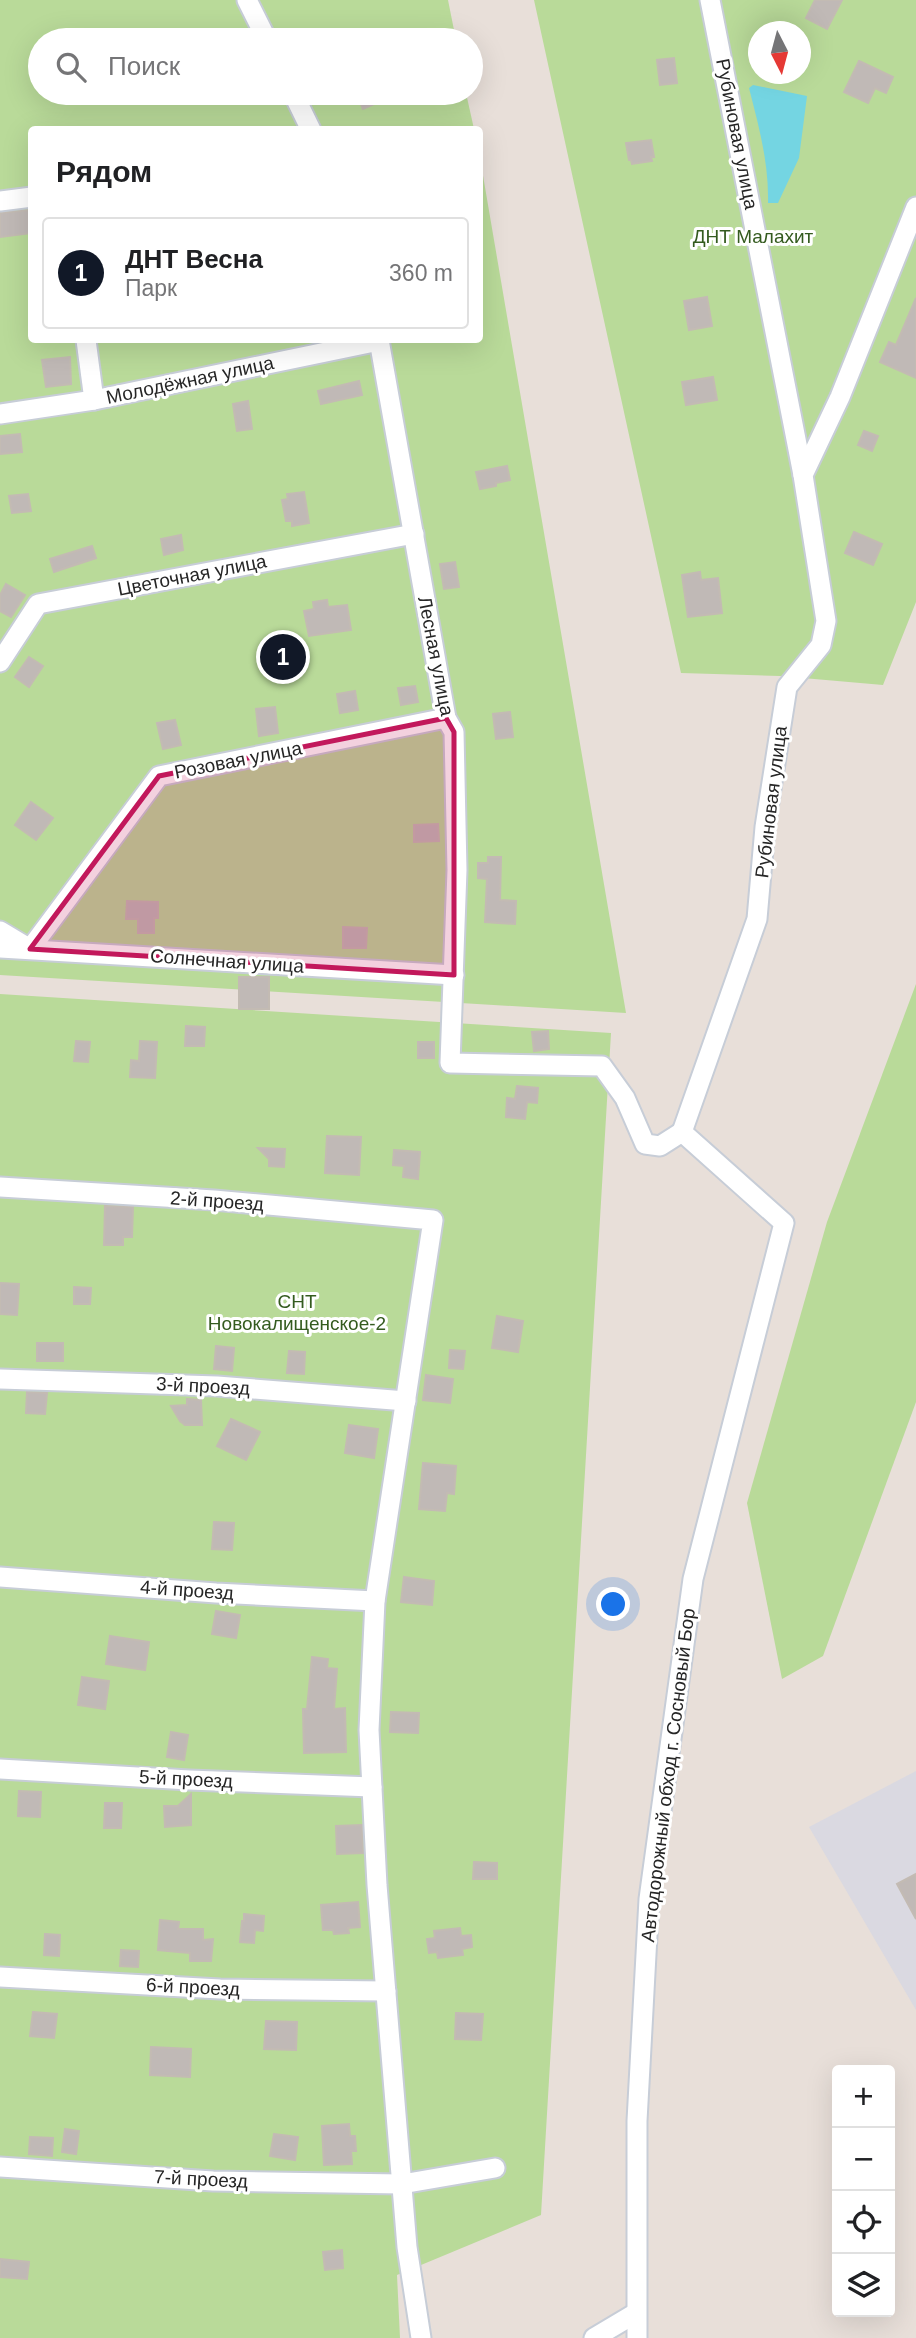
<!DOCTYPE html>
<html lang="ru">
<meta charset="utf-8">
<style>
:root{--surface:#fff;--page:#f6f6f6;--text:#202124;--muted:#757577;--line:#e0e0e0;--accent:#111827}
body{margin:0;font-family:Arial,sans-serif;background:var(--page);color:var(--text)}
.controls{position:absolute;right:21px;bottom:21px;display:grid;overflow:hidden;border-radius:7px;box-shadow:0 7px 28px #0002}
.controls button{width:63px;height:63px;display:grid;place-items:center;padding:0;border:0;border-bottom:2px solid var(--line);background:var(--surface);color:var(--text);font:35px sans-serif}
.compass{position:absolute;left:748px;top:21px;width:63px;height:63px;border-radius:50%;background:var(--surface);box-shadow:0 7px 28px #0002;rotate:174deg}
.you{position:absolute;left:614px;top:1605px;width:24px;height:24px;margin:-18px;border:5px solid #fff;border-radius:50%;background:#1a73e8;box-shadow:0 0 0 10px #1a73e833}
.badge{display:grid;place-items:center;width:46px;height:46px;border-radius:50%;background:var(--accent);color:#fff;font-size:23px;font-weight:700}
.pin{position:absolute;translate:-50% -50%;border:4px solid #fff;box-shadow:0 2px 7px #0006}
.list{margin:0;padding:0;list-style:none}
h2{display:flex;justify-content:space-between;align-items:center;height:91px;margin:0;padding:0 28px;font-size:30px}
h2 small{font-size:23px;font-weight:400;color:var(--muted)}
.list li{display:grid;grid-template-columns:46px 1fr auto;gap:21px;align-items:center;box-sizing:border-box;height:112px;margin:0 14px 14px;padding:0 14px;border:2px solid var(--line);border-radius:7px}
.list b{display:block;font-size:26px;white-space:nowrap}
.list p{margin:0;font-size:23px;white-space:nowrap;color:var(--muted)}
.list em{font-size:23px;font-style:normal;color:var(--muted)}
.icon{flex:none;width:38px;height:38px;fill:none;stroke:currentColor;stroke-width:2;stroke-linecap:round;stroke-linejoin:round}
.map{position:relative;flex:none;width:916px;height:2338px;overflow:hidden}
.search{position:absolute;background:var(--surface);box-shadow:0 7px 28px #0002;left:28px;top:28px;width:455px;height:77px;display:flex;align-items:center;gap:18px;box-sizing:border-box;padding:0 24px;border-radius:38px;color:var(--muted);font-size:26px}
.panel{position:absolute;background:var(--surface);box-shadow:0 7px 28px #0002;left:28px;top:126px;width:455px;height:217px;border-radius:7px}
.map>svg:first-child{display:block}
</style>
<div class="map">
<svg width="916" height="2338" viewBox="0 0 916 2338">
<rect width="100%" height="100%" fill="#e8dfd9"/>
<polygon fill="#dad9e1" points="916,1771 916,2010 809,1827"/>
<g fill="#b9da99" fill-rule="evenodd">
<polygon points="0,0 448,0 456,40 40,40 40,93 466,93 474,129 32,130 32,340 480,340 480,158 626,1013 0,975"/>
<path d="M 534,0 L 916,0 L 916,602 L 883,685 L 780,676 L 681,673 ZM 758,32 L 800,32 L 800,74 L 758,74 Z"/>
<polygon points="916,984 916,1402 823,1656 782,1679 747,1503 827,1222"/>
<polygon points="0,994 611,1033 541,2215 397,2275 400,2338 0,2338"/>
</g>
<path fill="#74d5e2" d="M 753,85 L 807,96 L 799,158 L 778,203 L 768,203 C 769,163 759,127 749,88 Z"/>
<g fill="#c0b9b6" stroke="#c3bbb3" stroke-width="2">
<polygon points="815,0 842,0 827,29 806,18"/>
<polygon points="674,58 677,83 660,85 657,60"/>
<polygon points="859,61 893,77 886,93 875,88 868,103 844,92"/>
<polygon points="356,93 399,93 363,109"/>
<polygon points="651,140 654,157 651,157 652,161 632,164 631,160 629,160 626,143"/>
<polygon points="29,210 32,233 0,237 0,213"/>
<polygon points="707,297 712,326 689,330 684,301"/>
<polygon points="916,298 916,378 880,362 889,342 896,345"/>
<polygon points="70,357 71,384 46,387 42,360"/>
<polygon points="713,377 717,400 686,405 682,382"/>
<polygon points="359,381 362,395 321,404 318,391"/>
<polygon points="248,401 252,429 237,431 233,404"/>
<polygon points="864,431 878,436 872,451 858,445"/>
<polygon points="20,434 22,452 0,454 0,436"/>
<polygon points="507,466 510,480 496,483 496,486 480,489 476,472"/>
<polygon points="304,492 309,523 292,526 292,521 286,521 282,500 288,499 287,494"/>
<polygon points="28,494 31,511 12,513 9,496"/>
<polygon points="854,532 882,544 873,565 845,553"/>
<polygon points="181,535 183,550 164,555 161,539"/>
<polygon points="92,546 96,558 54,572 50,559"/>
<polygon points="455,562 459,587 444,589 440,564"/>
<polygon points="700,572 701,580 718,578 722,613 688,617 682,575"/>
<polygon points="6,584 25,595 11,617 0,611 0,595"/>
<polygon points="327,600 328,607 347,605 351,630 309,636 304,611 314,609 313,602"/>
<polygon points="29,657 43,666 29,687 15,677"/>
<polygon points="415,686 418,702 401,705 398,688"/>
<polygon points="355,691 358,710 340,713 337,694"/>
<polygon points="275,707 278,733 259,736 256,709"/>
<polygon points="510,712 513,737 496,739 493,714"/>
<polygon points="175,720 181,745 163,749 157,723"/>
<polygon points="31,802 53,818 36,840 15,825"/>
<polygon points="438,824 439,841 414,842 414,825"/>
<polygon points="488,857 501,857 500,900 516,901 515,924 485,922 487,879 478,878 478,863 488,863"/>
<polygon points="127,901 158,902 158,918 154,918 154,933 138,933 138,919 126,919"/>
<polygon points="343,927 367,928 366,948 343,948"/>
<rect x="239" y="977" width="30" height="32"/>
<polygon points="186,1026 205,1027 204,1046 185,1046"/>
<polygon points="548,1031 549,1049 534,1051 532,1032"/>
<polygon points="76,1041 90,1042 88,1062 74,1061"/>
<polygon points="140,1041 157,1042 155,1078 130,1077 131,1060 139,1061"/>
<rect x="418" y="1042" width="16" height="16"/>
<polygon points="517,1086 538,1088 537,1103 527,1102 525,1119 506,1117 507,1098 515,1099"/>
<polygon points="327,1136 361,1137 359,1175 325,1173"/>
<polygon points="258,1148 285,1149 284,1167 269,1166 269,1159"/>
<polygon points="394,1150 420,1152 418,1179 403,1177 404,1166 393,1165"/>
<polygon points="105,1206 133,1207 132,1237 123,1237 123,1245 104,1245"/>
<polygon points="0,1283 19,1284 17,1315 0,1314"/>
<polygon points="74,1287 91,1288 90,1304 74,1304"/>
<polygon points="497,1316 523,1321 518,1352 492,1348"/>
<rect x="37" y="1343" width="26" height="18"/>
<polygon points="216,1346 234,1348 232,1371 214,1369"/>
<polygon points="450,1350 465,1351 463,1369 449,1368"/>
<polygon points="289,1351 305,1352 304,1374 287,1373"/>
<polygon points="426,1375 453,1379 450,1403 423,1400"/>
<polygon points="27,1392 47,1393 45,1414 26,1413"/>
<polygon points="187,1399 201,1400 202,1425 185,1425 180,1421 171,1406 187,1405"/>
<polygon points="231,1419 260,1432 246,1460 217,1446"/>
<polygon points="349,1425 378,1429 374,1458 345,1453"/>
<polygon points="423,1463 456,1466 454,1494 447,1493 445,1511 419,1509"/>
<polygon points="214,1522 234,1523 232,1550 212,1549"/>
<polygon points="404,1577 434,1581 432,1605 401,1602"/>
<polygon points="216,1611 240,1615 236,1638 212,1634"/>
<polygon points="110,1636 149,1642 145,1670 106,1664"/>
<polygon points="312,1657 328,1659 327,1668 337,1669 334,1709 345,1708 346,1752 304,1753 303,1709 307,1709"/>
<polygon points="82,1677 109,1681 105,1709 78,1705"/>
<polygon points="391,1712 419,1713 418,1733 390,1732"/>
<polygon points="171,1732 188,1735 184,1760 167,1757"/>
<polygon points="19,1791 41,1792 40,1817 18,1816"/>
<polygon points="191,1794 191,1825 165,1827 164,1806 178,1806"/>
<polygon points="105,1803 122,1803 121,1828 104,1828"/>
<polygon points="362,1825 363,1853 337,1854 336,1826"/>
<polygon points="474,1862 497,1863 497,1879 473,1879"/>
<polygon points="916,1874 916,1919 897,1884"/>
<polygon points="358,1902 360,1927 348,1928 349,1933 334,1934 333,1930 323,1930 321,1905"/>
<polygon points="244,1914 264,1916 263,1931 255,1930 254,1943 240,1942 242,1921 244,1921"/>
<polygon points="160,1920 179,1922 178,1929 203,1929 203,1940 213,1939 211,1961 190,1961 190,1953 158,1950"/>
<polygon points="460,1928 461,1936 471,1935 472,1947 462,1949 463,1955 438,1958 437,1952 429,1953 427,1939 435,1938 434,1931"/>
<polygon points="45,1934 60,1935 59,1956 44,1955"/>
<polygon points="121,1950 139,1951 138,1967 120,1966"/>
<polygon points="33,2012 57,2014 54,2038 30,2036"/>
<polygon points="456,2013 483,2014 481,2040 455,2039"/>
<polygon points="266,2021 297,2022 296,2050 264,2049"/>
<polygon points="151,2047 191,2049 190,2077 150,2075"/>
<polygon points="349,2124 350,2136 355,2136 356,2151 351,2151 352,2164 324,2165 322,2126"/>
<polygon points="65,2129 79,2131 76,2154 62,2152"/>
<polygon points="274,2134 298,2137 295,2160 270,2156"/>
<polygon points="30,2137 53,2138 52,2156 29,2154"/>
<polygon points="342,2250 343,2268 325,2270 323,2252"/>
<polygon points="0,2259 29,2262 27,2279 0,2277"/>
</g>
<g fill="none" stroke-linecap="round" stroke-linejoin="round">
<defs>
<g id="street">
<polyline points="247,0 267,40"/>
<polyline points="710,0 803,475"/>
<polyline points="293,93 311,130"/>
<polyline points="0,201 32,197"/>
<polyline points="86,340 94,400"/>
<polyline points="379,340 446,718 454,732 457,870 450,1063 602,1066 625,1098 645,1144 660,1146 682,1132"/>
<polyline points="0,414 94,400 379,341"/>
<polyline points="0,662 38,604 414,534"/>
<polyline points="0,931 30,949 159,776 446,718"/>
<polyline points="0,948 454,975"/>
<polyline points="682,1132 757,919 765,827 787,687 821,645 826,621 803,475 840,397 916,207"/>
<polyline points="0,1187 214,1200 433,1220 375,1601 369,1730 377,1885 407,2247 421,2338"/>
<polyline points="0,1379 217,1386 406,1401"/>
<polyline points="0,1577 216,1593 375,1601"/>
<polyline points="0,1769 189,1780 372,1787"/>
<polyline points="0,1977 220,1989 386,1991"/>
<polyline points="0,2167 213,2181 402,2184 495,2168"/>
<polyline points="594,2338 636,2313"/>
<polyline points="637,2338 637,2121 649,1899 693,1579 784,1223 682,1132"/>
</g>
</defs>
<use href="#street" stroke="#c7cdd7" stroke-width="23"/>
<use href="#street" stroke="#fff" stroke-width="19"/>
</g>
<path fill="#c2185b" fill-opacity="0.2" stroke="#c2185b" stroke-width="5" stroke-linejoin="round" d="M 446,718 L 454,732 L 454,975 L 30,949 L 159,776 Z"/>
<g text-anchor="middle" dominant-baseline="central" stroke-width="6" stroke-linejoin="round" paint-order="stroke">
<g font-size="19" fill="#262626" stroke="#fff">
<text transform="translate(737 134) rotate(79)">Рубиновая улица</text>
<text transform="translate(190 380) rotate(-12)">Молодёжная улица</text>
<text transform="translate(192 575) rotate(-11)">Цветочная улица</text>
<text transform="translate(436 656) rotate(79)">Лесная улица</text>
<text transform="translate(238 760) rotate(-11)">Розовая улица</text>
<text transform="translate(771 802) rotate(-83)">Рубиновая улица</text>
<text transform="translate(227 961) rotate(4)">Солнечная улица</text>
<text transform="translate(217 1201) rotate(4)">2-й проезд</text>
<text transform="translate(203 1386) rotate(3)">3-й проезд</text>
<text transform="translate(187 1590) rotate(4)">4-й проезд</text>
<text transform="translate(668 1775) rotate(-83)">Автодорожный обход г. Сосновый Бор</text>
<text transform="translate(186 1779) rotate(3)">5-й проезд</text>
<text transform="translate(193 1987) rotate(3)">6-й проезд</text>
<text transform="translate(201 2179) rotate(3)">7-й проезд</text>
</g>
<g font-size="19" fill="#345b1f" stroke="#fff">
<text x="753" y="236">ДНТ Малахит</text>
<text x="297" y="1301">СНТ<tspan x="297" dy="22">Новокалищенское-2</tspan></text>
</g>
</g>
</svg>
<div class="controls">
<button>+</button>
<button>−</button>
<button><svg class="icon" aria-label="locate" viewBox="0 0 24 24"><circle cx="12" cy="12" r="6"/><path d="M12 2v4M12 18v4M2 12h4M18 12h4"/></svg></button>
<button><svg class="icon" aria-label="layers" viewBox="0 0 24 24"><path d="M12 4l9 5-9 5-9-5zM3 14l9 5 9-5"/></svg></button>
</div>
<svg class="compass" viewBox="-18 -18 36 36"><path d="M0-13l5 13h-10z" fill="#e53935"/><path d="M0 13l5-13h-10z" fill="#757577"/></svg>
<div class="you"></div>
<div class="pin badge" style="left:283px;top:657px">1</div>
<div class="search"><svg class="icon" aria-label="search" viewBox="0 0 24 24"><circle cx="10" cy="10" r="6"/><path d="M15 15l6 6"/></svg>Поиск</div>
<section class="panel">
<h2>Рядом<small></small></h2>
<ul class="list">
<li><span class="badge">1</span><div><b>ДНТ Весна</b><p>Парк</p></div><em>360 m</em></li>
</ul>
</section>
</div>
